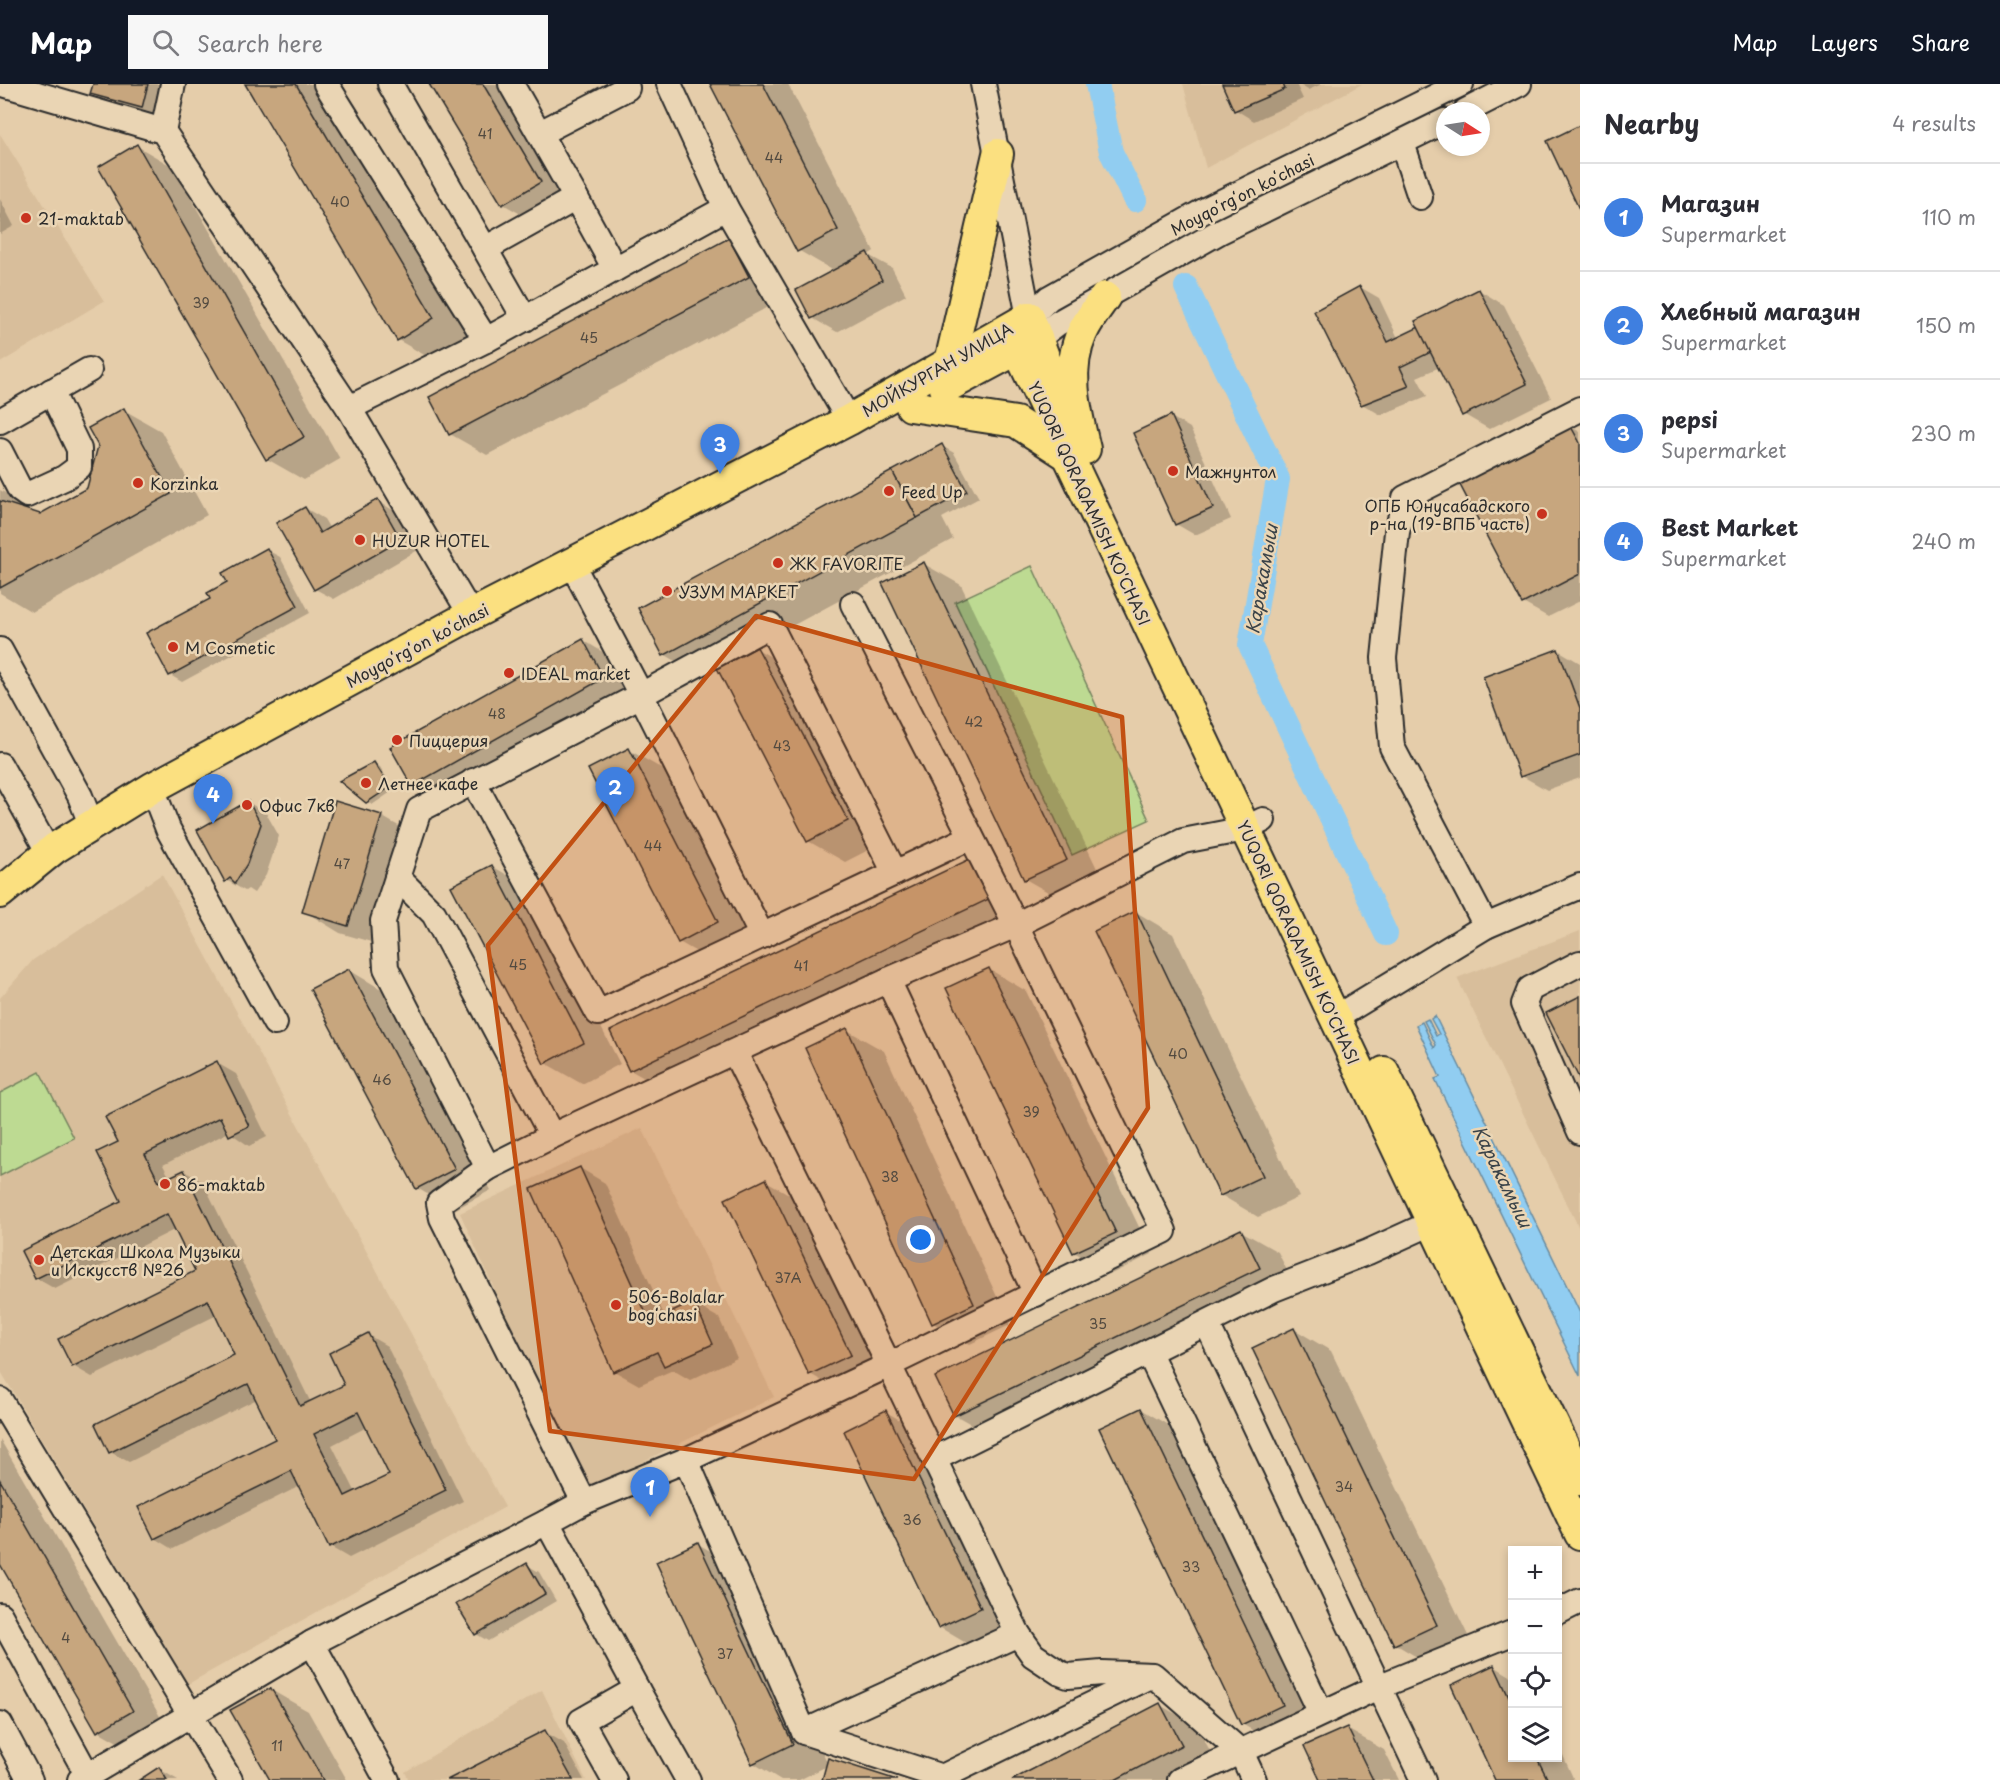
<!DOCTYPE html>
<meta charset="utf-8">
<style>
:root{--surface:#fff;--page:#f7f7f7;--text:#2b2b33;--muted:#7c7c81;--line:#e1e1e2;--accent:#111827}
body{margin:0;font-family:"Playpen Sans",sans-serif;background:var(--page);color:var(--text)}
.controls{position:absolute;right:18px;bottom:18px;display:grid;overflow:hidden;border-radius:0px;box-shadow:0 3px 9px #0003}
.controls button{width:54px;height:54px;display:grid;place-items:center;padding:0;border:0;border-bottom:2px solid var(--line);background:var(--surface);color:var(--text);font:30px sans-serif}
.compass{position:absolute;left:1436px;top:18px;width:54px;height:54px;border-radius:50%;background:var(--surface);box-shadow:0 3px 9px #0003;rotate:102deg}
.you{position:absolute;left:921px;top:1156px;width:21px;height:21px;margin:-15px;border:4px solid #fff;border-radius:50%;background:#1a73e8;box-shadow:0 0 0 9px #1a73e833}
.badge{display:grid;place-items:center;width:39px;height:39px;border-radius:50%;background:var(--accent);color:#fff;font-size:20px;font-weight:700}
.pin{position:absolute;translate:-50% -50px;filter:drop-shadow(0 2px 3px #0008)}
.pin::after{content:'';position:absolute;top:32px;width:21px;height:18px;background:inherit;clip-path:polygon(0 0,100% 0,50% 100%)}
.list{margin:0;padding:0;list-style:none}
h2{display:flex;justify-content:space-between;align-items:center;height:78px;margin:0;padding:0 24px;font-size:26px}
h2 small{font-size:20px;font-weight:400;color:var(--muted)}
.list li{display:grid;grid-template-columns:39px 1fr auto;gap:18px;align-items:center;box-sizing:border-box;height:108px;padding:0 24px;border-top:2px solid var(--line)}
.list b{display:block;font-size:22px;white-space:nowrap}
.list p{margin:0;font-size:20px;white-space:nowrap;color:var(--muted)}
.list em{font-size:20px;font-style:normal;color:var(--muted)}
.icon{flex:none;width:33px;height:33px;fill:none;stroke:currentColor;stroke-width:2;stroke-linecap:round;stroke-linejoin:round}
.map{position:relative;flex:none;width:1580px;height:1696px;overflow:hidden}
header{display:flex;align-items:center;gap:36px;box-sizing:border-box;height:84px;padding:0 30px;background:var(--accent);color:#fff}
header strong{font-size:28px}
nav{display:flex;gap:33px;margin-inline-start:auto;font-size:21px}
.search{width:420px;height:54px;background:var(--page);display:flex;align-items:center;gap:15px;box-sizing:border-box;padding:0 21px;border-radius:0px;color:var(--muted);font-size:22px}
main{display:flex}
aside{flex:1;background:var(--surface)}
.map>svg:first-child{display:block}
</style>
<header>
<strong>Map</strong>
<div class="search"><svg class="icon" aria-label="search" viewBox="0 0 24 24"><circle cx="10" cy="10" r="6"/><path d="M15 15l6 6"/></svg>Search here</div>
<nav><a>Map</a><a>Layers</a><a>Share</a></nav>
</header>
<main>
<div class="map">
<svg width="1580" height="1696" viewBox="0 0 1580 1696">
<rect width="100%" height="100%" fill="#e5cdaa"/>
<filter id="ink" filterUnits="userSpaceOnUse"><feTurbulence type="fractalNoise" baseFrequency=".0167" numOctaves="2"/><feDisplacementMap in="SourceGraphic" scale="12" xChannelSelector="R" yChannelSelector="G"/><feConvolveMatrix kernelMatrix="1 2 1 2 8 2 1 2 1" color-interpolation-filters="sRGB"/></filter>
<g filter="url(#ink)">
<g fill="#d8be9b">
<polygon points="1183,0 1362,0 1206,84"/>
<polygon points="0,50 104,217 0,279"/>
<polygon points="162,790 505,1423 188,1600 0,1286 0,914 33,876"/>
<polygon points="1580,847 1580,1146 1457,894"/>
<polygon points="642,1044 774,1313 585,1406 460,1129"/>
<polygon points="542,1606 586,1696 409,1696 405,1688"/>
</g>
<g fill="#bdda92" stroke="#74825e" stroke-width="1.5">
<polygon points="1032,482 1149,736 1072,771 955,518"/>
<polygon points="40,988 74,1054 0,1092 0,1009"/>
</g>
<polygon fill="#91cdf1" stroke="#688ca2" stroke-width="1.5" points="1435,932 1580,1229 1580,1292 1435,995 1440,993 1416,941 1422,938 1434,964 1436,961 1424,937 1428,935 1436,952 1439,950 1431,935"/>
<g fill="#0003" fill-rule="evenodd">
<polygon points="94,0 177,0 167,37 117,24 92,10"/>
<polygon points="247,0 319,0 470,256 435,277 398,256"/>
<polygon points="431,0 506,0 577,119 540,141 503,120"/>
<polygon points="712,0 788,0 874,167 868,171 892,184 906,211 837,248 812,234 834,187 798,166"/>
<polygon points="1224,0 1296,0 1303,15 1254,37 1236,26"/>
<polygon points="1298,0 1322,0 1308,6"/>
<polygon points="137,62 173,83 340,375 304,396 267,375"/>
<polygon points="0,115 14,142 0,150"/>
<polygon points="729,156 766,177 785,214 487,371 450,350"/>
<polygon points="1360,203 1379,214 1398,254 1420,244 1479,206 1504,221 1551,314 1489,345 1463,330 1440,283 1417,293 1427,312 1381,331 1362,320"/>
<polygon points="124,326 161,347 207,431 32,528 0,509 0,406 22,419 27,427 40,432 88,405"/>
<polygon points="1171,333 1190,344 1231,435 1195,451 1176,440"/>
<polygon points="1570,342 1580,348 1580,517 1548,533 1523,519"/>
<polygon points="942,362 954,369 979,414 942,434 953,455 742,569 744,572 757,565 794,586 884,758 845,778 808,757 718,583 701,592 664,570"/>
<polygon points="378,417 396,428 418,466 334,515 315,505 305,424 324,435 330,445"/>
<polygon points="267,466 280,473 310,529 182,598 170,591 212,516"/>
<polygon points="924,480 961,501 1103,797 1062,816 1025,795"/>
<polygon points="583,556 619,578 640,615 450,723 413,701"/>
<polygon points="1558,566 1580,579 1580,694 1547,706 1522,692"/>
<polygon points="629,666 666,687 754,859 716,879 679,858"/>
<polygon points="374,679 380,683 394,706 372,721 366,717"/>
<polygon points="248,718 266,729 279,752 266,791 254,809 248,805 245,807 226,796"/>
<polygon points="381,732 418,753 385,862 340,849 304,827"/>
<polygon points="972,776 1009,797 1027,835 667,1007 630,986"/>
<polygon points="492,782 529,804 620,980 582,1000 545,979"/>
<polygon points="1136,828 1173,850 1299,1113 1258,1133 1221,1111"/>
<polygon points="989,885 1026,907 1152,1170 1111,1190 1074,1168"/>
<polygon points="349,886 386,908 491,1106 454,1126 417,1104"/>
<polygon points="847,946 884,967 1010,1241 970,1260 933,1239"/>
<path d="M 217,979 L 236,990 L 267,1053 L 249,1062 L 229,1048 L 163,1081 L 170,1094 L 184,1087 L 203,1098 L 311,1319 L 346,1301 L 368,1251 L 387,1262 L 463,1417 L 349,1474 L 330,1463 L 300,1402 L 173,1465 L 155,1454 L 277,1356 L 257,1315 L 129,1378 L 110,1368 L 236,1271 L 217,1231 L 92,1293 L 73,1282 L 197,1187 L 176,1145 L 55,1205 L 36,1194 L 123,1117 L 120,1058 ZM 367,1343 L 391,1391 L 356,1409 L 332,1361 Z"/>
<polygon points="580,1084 605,1099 665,1233 694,1220 719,1234 737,1274 690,1296 673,1286 639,1301 614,1287"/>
<polygon points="766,1097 803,1118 887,1293 847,1311 810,1290"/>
<polygon points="1241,1147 1278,1168 1296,1205 992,1352 955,1331"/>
<polygon points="1294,1245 1331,1267 1473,1562 1432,1582 1395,1560"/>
<polygon points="1141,1325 1178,1347 1319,1642 1279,1662 1242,1640"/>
<polygon points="886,1328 923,1349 1017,1545 976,1565 939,1543"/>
<polygon points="0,1355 169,1648 135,1668 98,1647 0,1477"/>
<polygon points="698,1460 735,1481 828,1680 892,1696 823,1696 827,1682 799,1696 781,1696 753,1679"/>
<polygon points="527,1481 539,1488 556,1517 488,1557 476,1550"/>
<polygon points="1494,1582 1512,1593 1512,1674 1558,1674 1558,1660 1574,1696 1497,1696"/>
<polygon points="271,1606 308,1627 347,1696 272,1696"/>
<polygon points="1160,1621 1197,1642 1218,1682 1191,1696 1016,1696"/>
<polygon points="1347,1645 1384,1666 1399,1696 1322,1696"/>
<polygon points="545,1648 564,1659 584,1696 451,1696"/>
<polygon points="159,1685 178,1696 142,1696"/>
</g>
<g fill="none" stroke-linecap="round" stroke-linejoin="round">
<g stroke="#91cdf1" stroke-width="24">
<polyline points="1097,0 1111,68 1135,116"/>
<polyline points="1186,203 1278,395 1250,561 1386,850"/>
</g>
</g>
<g fill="#c7a67e" stroke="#2b2b2b" stroke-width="1.5" fill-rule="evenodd">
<polygon points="93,0 148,0 142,24 90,10"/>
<polygon points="245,0 296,0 434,234 397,257"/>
<polygon points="429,0 483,0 541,98 502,121"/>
<polygon points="710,0 763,0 838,146 797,168"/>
<polygon points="1222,0 1283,0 1285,5 1234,27"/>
<polygon points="1580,41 1580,127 1547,57"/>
<polygon points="137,60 304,353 266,376 98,83"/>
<polygon points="729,154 749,193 449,351 429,313"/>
<polygon points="867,168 882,196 811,235 796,206"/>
<polygon points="1360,202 1388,258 1419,243 1431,268 1400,283 1409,302 1361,321 1314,227"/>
<polygon points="1479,205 1527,300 1462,332 1415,237"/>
<polygon points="124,324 171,410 0,504 0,417 40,430 87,404 98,362 88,344"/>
<polygon points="1171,331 1213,424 1175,441 1133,349"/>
<polygon points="1570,341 1580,359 1580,490 1522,520 1459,399"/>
<polygon points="942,360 967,407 917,434 892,387"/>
<polygon points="892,387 917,434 663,572 638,524"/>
<polygon points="378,415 401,456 314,506 276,439 305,423 320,449"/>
<polygon points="267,464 298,522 169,592 146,549 210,515 207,509 227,498 222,489"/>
<polygon points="924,478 1067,776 1024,796 882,499"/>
<polygon points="583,555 604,594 412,702 390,663"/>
<polygon points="757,563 848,737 807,758 717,584"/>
<polygon points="1558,565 1580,624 1580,671 1520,693 1483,593"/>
<polygon points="629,664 718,838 678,859 588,685"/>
<polygon points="374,678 390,703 366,719 339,697"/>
<polygon points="248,717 261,740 247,780 235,799 230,794 225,798 197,746"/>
<polygon points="335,717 382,731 348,842 302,828"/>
<polygon points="972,774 991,814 629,987 610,947"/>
<polygon points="492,781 584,959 544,980 451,802"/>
<polygon points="1136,827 1263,1092 1220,1112 1094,847"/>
<polygon points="989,884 1116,1149 1073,1169 946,904"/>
<polygon points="349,885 455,1085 416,1105 310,905"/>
<polygon points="1580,912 1580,996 1546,929"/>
<polygon points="847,944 974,1220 932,1240 805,964"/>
<path d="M 217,977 L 249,1042 L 229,1052 L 220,1033 L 145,1070 L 159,1098 L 184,1086 L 300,1322 L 344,1301 L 329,1269 L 368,1249 L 446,1406 L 329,1464 L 291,1387 L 154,1455 L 138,1423 L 275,1355 L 248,1300 L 109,1369 L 95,1340 L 234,1271 L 208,1216 L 72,1283 L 58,1255 L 195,1187 L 167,1130 L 35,1195 L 21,1167 L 121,1117 L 97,1068 L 118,1058 L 105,1033 ZM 358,1328 L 389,1391 L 345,1412 L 314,1350 Z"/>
<polygon points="580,1083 650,1238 694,1218 713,1260 664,1282 657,1268 613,1288 531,1105"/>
<polygon points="766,1095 851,1271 809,1291 725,1115"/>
<polygon points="1241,1145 1260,1184 954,1332 935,1293"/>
<polygon points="1294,1244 1437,1541 1394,1561 1252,1264"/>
<polygon points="1141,1324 1283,1621 1241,1641 1099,1344"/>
<polygon points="886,1326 981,1524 938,1544 844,1347"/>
<polygon points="0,1396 133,1627 97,1648 0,1480"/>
<polygon points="698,1458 793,1660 752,1680 656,1478"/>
<polygon points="527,1479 545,1510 475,1551 456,1520"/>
<polygon points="1494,1581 1512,1620 1512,1674 1537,1674 1548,1696 1495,1696 1451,1601"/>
<polygon points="271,1604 323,1696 270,1696 230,1626"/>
<polygon points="1160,1619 1182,1661 1115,1696 1012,1696"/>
<polygon points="1347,1643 1373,1696 1320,1696 1304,1662"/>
<polygon points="545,1646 573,1696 447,1696"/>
<polygon points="828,1674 897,1696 822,1696"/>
<polygon points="159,1683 167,1696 139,1696"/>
</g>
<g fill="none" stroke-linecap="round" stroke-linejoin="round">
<defs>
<g id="minor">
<polyline points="3,0 163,47 349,324 471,531"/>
<polyline points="326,0 486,256"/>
<polyline points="390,0 485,165 576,114 511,0"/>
<polyline points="669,0 726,124 849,336"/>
<polyline points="983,0 1029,233"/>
<polyline points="1466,27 1519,0"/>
<polyline points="163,47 173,0"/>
<polyline points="540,49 627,4"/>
<polyline points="1402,59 1420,113"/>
<polyline points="576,114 615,185"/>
<polyline points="485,165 525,235"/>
<polyline points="1029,233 1049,214 1209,124 1461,0"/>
<polyline points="1037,255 1058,239 1219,148 1445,37"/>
<polyline points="349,324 486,256 726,124"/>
<polyline points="0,337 89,286"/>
<polyline points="0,367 20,406 27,411 64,394 79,383 79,365 51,307"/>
<polyline points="853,520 1016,841 1164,1147 889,1281 1018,1550 1033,1571 1060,1589 1068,1592 1102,1589 1153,1591 1241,1668 1254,1696"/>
<polyline points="0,566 80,712 91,740"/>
<polyline points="0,681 49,769"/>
<polyline points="473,697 598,929 971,753"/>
<polyline points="152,704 168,745 275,939"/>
<polyline points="397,793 434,830 552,1052"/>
<polyline points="1486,842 1392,663 1384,574 1397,448 1405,414 1580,325"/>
<polyline points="762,852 641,611 770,541 895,789"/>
<polyline points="1580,879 1530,905 1524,920 1580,1048"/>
<polyline points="888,896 1036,1210"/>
<polyline points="1335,934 1486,842 1580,802"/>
<polyline points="488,1084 386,884 383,837 419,726 641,611 572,480"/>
<polyline points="1207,1240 1423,1696"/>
<polyline points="1149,1269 1321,1629"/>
<polyline points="0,1316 230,1696"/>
<polyline points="934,1375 1274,1205 1368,1168 1447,1132"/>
<polyline points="686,1376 804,1648 942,1693 1150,1592"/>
<polyline points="584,1418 442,1134 439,1119 488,1084 552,1052 888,896 1016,841 1183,757 1245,745 1263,736"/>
<polyline points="1558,1528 1580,1517"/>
<polyline points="0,1531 88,1692"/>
<polyline points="312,1559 387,1696"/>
<polyline points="637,1605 688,1696"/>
<polyline points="0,1640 30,1696"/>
<polyline points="804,1648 1018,1550"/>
<polyline points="80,1696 312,1559 547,1438"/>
<polyline points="614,1696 581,1637 637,1605 547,1438 584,1418 686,1376 889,1281 735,969"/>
<polyline points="1180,1696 1378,1603 1512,1549"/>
</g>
<g id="major">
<polyline points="1029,233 1059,312"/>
<polyline points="1018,266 1580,1450"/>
<polyline points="950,278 998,70"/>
<polyline points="945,304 1035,256"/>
<polyline points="911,322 1016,338 1067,371"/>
<path d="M 1085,365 C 1076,327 1065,287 1082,249 C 1088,236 1097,224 1105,213"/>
<polyline points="0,809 55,764 152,704 471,531 849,336 1029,233"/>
<polyline points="1384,988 1580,1396"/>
</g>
</defs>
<use href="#minor" stroke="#2b2b2b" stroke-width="28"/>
<use href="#major" stroke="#2b2b2b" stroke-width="34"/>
<use href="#minor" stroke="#ead5b4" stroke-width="24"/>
<use href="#major" stroke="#fbe080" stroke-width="30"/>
</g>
</g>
<path fill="#c25012" fill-opacity="0.2" stroke="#c25012" stroke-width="4.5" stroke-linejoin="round" d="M 756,532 L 1122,633 L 1148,1024 L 914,1395 L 550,1347 L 488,861 Z"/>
<g fill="#c8321e" stroke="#ead5b4" stroke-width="2">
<circle cx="26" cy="134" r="6"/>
<circle cx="1173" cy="387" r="6"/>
<circle cx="138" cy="399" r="6"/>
<circle cx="889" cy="407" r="6"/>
<circle cx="1542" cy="430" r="6"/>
<circle cx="360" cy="456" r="6"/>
<circle cx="778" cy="479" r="6"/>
<circle cx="667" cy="507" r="6"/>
<circle cx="173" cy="563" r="6"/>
<circle cx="509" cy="589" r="6"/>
<circle cx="397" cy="656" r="6"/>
<circle cx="366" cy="699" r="6"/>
<circle cx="247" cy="721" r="6"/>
<circle cx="165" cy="1100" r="6"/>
<circle cx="39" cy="1176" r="6"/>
<circle cx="616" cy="1221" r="6"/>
</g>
<g text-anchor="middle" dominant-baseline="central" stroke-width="5" stroke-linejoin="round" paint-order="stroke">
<g font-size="14" fill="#524a40">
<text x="485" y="49">41</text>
<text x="774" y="73">44</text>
<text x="340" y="117">40</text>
<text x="201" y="218">39</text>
<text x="589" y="253">45</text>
<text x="497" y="629">48</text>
<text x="974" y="637">42</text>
<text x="782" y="661">43</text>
<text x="653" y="761">44</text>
<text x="342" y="779">47</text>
<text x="518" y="880">45</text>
<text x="801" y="881">41</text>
<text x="1178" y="969">40</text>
<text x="382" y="995">46</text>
<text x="1031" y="1027">39</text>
<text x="890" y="1092">38</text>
<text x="788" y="1193">37А</text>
<text x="1098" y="1239">35</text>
<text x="1344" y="1402">34</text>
<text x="912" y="1435">36</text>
<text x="1191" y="1482">33</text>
<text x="66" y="1553">4</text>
<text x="725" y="1569">37</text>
<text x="277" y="1661">11</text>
</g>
<g font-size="16" fill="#2b2b2b" stroke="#ead5b4">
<text transform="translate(1242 110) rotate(-27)">Moyqoʻrgʻon koʻchasi</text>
<text transform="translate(937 285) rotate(-30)">МОЙКУРГАН УЛИЦА</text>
<text transform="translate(1090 419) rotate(65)">YUQORI QORAQAMISH KO'CHASI</text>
<text transform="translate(417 561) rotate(-28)">Moyqoʻrgʻon koʻchasi</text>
<text transform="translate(1299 858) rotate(65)">YUQORI QORAQAMISH KO'CHASI</text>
</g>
<g font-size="16" fill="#2b2b2b" stroke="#ead5b4" text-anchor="start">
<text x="38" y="134">21-maktab</text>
<text x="1185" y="387">Мажнунтол</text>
<text x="150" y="399">Korzinka</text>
<text x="901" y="407">Feed Up</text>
<text x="1530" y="421" text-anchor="end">ОПБ Юнусабадского<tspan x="1530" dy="18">р-на (19-ВПБ часть)</tspan></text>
<text x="372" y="456">HUZUR HOTEL</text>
<text x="790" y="479">ЖК FAVORITE</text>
<text x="679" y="507">УЗУМ МАРКЕТ</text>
<text x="185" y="563">M Cosmetic</text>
<text x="521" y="589">IDEAL market</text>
<text x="409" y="656">Пиццерия</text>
<text x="378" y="699">Летнее кафе</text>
<text x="259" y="721">Офис 7кв</text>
<text x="177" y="1100">86-maktab</text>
<text x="51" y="1167">Детская Школа Музыки<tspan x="51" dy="18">и Искусств №26</tspan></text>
<text x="628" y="1212">506-Bolalar<tspan x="628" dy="18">bogʻchasi</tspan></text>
</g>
<g font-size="18" font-style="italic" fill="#3a4349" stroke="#ead5b4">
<text transform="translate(1261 495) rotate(-80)">Каракамыш</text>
<text transform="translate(1503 1092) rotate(64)">Каракамыш</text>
</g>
</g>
</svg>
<div class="controls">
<button>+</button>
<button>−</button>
<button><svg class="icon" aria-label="locate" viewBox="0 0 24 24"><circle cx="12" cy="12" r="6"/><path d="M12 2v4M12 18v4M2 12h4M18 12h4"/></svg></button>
<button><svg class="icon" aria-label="layers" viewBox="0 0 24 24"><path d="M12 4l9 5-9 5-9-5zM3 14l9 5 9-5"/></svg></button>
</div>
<svg class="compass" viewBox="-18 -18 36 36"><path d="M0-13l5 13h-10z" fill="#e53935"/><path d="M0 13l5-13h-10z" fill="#7c7c81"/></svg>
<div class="you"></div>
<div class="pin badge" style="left:650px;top:1433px;background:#3f7fe0">1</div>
<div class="pin badge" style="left:615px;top:733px;background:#3f7fe0">2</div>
<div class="pin badge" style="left:720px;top:390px;background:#3f7fe0">3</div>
<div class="pin badge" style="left:213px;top:740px;background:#3f7fe0">4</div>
</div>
<aside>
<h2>Nearby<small>4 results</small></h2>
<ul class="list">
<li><span class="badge" style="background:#3f7fe0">1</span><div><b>Магазин</b><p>Supermarket</p></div><em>110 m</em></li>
<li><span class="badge" style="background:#3f7fe0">2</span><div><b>Хлебный магазин</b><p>Supermarket</p></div><em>150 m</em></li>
<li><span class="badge" style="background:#3f7fe0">3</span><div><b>pepsi</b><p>Supermarket</p></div><em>230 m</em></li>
<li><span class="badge" style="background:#3f7fe0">4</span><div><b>Best Market</b><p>Supermarket</p></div><em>240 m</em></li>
</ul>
</aside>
</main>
